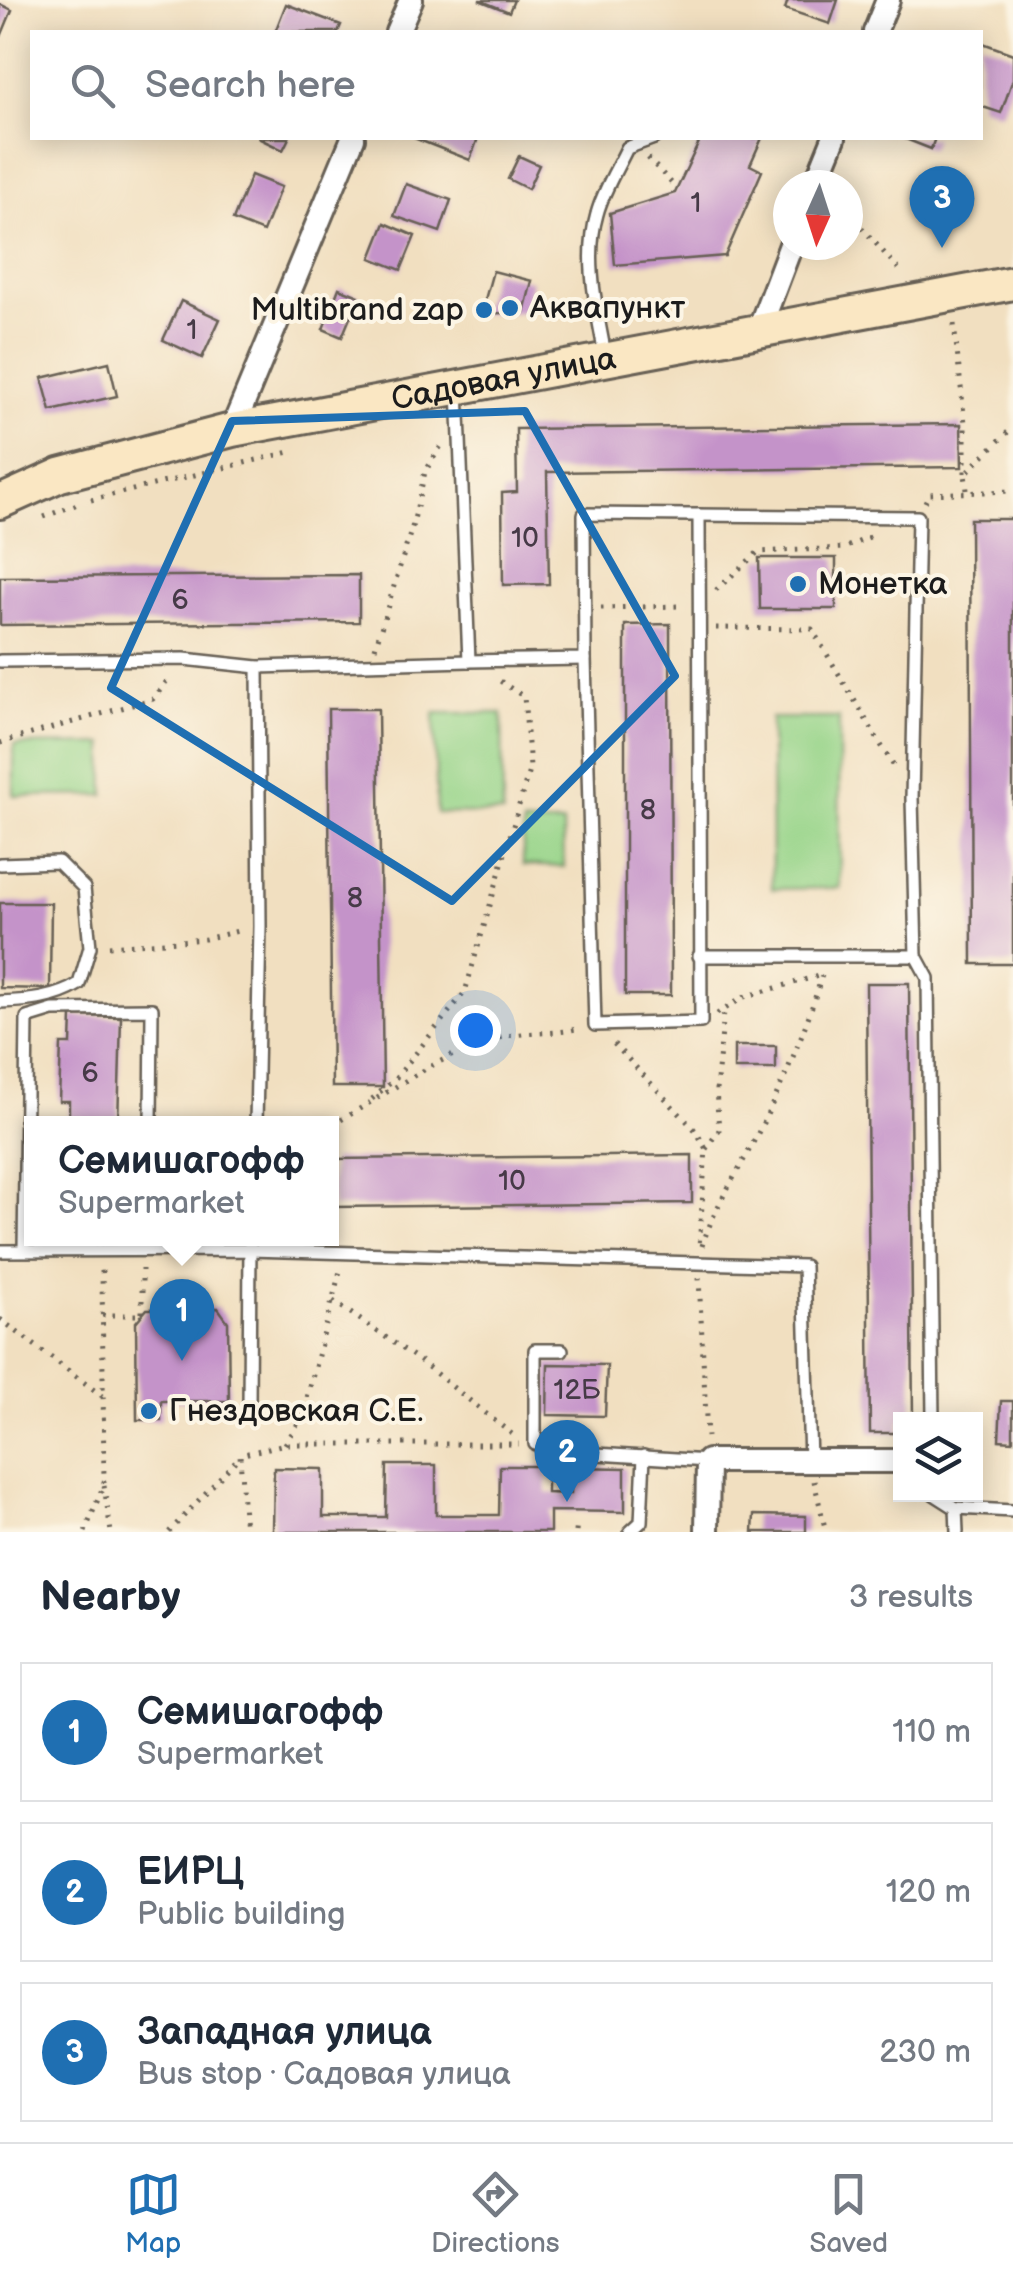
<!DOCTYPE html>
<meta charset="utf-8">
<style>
:root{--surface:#fff;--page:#f2f2f3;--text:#1f2937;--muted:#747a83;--line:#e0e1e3;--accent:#1f6fb2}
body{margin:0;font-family:"Balsamiq Sans",sans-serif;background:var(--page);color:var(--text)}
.controls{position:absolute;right:30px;bottom:30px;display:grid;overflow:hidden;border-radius:0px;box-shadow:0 5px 25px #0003}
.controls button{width:90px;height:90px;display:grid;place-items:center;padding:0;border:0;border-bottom:2px solid var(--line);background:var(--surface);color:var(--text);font:50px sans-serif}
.compass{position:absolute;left:773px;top:170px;width:90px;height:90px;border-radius:50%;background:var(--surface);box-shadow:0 5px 25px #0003;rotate:183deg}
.you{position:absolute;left:475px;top:1030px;width:35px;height:35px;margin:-25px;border:8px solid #fff;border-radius:50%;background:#1a73e8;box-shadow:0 0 0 15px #1a73e833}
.badge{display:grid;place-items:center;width:65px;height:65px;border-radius:50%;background:var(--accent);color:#fff;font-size:32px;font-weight:700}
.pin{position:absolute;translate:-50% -82px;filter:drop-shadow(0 2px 5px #0008)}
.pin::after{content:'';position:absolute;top:52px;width:35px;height:30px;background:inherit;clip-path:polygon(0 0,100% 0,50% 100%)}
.popup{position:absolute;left:24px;top:1116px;width:315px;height:130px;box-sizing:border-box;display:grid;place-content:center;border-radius:0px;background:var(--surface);filter:drop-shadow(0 2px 8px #0005);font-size:32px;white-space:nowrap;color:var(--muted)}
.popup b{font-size:38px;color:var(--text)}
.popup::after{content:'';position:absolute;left:50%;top:100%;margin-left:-20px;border:20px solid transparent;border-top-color:var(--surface)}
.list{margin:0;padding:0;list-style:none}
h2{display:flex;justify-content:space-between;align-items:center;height:130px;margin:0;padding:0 40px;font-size:42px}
h2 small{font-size:32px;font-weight:400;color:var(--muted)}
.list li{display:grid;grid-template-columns:65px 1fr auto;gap:30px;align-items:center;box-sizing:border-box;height:140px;margin:0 20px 20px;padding:0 20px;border:2px solid var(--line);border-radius:0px}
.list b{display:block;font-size:38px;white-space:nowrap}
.list p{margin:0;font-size:32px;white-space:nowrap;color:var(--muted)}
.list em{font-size:32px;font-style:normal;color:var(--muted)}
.icon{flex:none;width:55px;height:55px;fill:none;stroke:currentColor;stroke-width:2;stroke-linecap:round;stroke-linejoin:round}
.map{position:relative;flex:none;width:1013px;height:1532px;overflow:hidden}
.search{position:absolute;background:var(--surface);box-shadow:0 5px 25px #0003;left:30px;right:30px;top:30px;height:110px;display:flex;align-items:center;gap:25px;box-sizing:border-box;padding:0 35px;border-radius:0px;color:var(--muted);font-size:38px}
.sheet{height:610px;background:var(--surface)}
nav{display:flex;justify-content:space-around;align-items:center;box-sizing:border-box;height:140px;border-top:2px solid var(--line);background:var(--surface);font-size:28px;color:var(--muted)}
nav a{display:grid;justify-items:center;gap:5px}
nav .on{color:var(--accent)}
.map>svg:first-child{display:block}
</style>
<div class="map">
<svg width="1013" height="1532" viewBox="0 0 1013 1532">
<rect width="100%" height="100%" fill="#fcf5e5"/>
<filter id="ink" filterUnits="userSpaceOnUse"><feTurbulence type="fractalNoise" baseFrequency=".01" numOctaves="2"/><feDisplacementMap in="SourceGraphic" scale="20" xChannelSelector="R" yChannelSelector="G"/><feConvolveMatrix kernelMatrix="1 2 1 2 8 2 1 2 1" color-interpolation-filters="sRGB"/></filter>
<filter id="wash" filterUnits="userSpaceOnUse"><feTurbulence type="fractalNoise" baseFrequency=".0048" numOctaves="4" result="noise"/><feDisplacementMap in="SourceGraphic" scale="40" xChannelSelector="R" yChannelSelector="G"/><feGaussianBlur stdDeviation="2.25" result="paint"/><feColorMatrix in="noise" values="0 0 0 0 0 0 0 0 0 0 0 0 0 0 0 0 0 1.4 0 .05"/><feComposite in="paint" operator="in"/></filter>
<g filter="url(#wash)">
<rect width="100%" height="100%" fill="#f1dfc0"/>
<g fill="#97d489" stroke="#5a7852" stroke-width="2.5">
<polygon points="434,713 502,713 503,814 437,813"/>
<polygon points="771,718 839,718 840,888 772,889"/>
<polygon points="104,744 105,795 14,796 14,745"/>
<polygon points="523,824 563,824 564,867 523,865"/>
</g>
<g id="blocks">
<g fill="#c493c9">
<polygon points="479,0 514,0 509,12"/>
<polygon points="788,0 838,0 830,24 785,9"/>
<polygon points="0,4 12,10 0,39"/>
<polygon points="286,4 341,25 338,32 275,32"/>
<polygon points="980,42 1013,54 1013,79 1001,113 980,106"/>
<polygon points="258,138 289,138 283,150"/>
<polygon points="414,138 478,138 470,160"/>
<polygon points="701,138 762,138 750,165 762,171 725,256 615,265 610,213 675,193"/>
<polygon points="903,138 935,138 931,149"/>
<polygon points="519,156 539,165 528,189 508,179"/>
<polygon points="251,175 281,187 263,232 233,220"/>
<polygon points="406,184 451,200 440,232 394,216"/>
<polygon points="385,223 415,236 401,270 371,258"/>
<polygon points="493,271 532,281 524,312 481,314"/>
<polygon points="339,288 359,296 342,337 323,329"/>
<polygon points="181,301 220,319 202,358 163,340"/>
<polygon points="109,362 117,396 51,411 42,378"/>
<polygon points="961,424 962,467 547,472 549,584 503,585 502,493 517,492 516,429"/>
<polygon points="970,519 1013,519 1013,964 972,964"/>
<polygon points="759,558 836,558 836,609 760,609"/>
<polygon points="359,575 359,622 0,625 0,577"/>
<polygon points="670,624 671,995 625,995 625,625"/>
<polygon points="328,709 378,709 383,1087 332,1087"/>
<polygon points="0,903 51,903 50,989 0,988"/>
<polygon points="866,983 909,983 913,1420 900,1420 900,1433 870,1433"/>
<polygon points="72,1016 121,1017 118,1124 69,1124 69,1101 59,1101 61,1044 71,1044"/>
<rect x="734" y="1046" width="42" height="23"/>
<polygon points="692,1155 692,1203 332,1207 332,1159"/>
<polygon points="218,1308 228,1322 229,1401 161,1401 161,1420 137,1420 136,1322 147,1309"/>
<polygon points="548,1364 607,1365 605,1416 547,1415"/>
<polygon points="1001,1401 1013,1401 1013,1441 999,1440"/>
<polygon points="387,1465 436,1465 436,1515 499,1515 500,1466 547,1466 547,1493 571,1494 571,1467 625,1468 625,1512 550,1511 550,1532 273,1532 274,1468 323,1469 323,1517 386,1517"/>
<polygon points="754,1515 806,1516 806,1532 753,1532"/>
</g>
</g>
</g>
<g filter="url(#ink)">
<use href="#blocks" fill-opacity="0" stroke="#676055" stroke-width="2.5"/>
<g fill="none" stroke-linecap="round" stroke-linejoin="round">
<defs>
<g id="service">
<path d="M 605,355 C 597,310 584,259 597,214 C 603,191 617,169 627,148 L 654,138"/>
<polyline points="458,389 469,661 585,659 584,514 918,517 912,798 916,956 928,978 933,1420"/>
<polyline points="585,659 595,1025 701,1022 699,515"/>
<polyline points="0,661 184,659 258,667 469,661"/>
<path d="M 0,864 L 58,862 L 84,888 L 90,947 L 79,984 C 55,999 28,1001 0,1002"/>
<polyline points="699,956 916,956"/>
<polyline points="256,1124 260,926 258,667"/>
<polyline points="24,1249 27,1018 53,1010 152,1009 151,1124"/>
<polyline points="0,1251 250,1250 804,1266 810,1461"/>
<polyline points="562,1350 535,1350 535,1444 557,1445 581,1453 708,1461"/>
<polyline points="249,1412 250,1238"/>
<polyline points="934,1494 956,1508 1013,1511"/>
<polyline points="956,1508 957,1532"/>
<polyline points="630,1532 641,1522 644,1456"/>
</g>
<g id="minor">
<polyline points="397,32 411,0"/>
<polyline points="875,32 888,0"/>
<polyline points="815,185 834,138"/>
<polyline points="758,332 791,245"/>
<polyline points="232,430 353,138"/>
<polyline points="707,1532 708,1461 900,1461"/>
</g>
<g id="secondary">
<path id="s1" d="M 0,502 L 60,475 L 232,430 L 1013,283"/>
</g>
</defs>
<use href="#service" stroke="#676055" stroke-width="16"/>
<use href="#minor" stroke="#676055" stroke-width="28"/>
<use href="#secondary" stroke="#676055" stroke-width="38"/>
<g stroke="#676055" stroke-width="5" stroke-dasharray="2.5 8" stroke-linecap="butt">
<polyline points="648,158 677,189"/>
<polyline points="848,212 902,273"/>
<polyline points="954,324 965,423 965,474"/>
<polyline points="967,490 965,474 1013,427"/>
<polyline points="91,500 294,451"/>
<polyline points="925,502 929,494 1013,491"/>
<polyline points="44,517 80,503"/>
<polyline points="716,590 758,552 844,548 872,536"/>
<polyline points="601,608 680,606"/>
<polyline points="716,628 812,629 893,765"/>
<polyline points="375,648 413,524 425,472 441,446"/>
<polyline points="0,743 153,699 170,677"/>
<polyline points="109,946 205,939 242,930"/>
<polyline points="717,1014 744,997 818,976"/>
<polyline points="614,1044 696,1131 706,1149 699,1247"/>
<polyline points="372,1099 395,1079 465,992 530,767 524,697 497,679"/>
<path d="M 332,1125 C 386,1095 439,1054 499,1038 C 523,1031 551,1035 576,1029"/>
<polyline points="706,1149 719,1130 716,1090 724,1012"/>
<path d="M 702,1246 C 716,1203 734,1180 754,1141 C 781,1088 805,1033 822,975"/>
<polyline points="699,1278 707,1437"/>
<polyline points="333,1301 419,1360 518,1439"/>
<polyline points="102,1315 142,1315 142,1269"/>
<polyline points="0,1319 102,1396"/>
<polyline points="285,1444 302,1417 340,1271"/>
<polyline points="814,1481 826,1532"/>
<polyline points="104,1486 111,1532"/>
<polyline points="85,1532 104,1484 102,1269"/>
<polyline points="169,1532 239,1457"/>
<polyline points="245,1532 240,1455 285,1444 519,1444"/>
<polyline points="576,1532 577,1522"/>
</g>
<use href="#service" stroke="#fff" stroke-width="11"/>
<use href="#minor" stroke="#fff" stroke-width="22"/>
<use href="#secondary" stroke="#fae7c3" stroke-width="32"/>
</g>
</g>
<path fill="none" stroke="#1f6fb2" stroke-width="8" stroke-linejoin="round" d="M 525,411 L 675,676 L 452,901 L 111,688 L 232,421 Z"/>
<g fill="#1f6fb2" stroke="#fcf5e5" stroke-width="4">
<circle cx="510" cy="308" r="10"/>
<circle cx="484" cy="310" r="10"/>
<circle cx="798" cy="584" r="10"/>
<circle cx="149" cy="1411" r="10"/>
</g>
<g text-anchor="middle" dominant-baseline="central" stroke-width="8" stroke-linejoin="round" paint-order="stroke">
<g font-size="28" fill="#463a47">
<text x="696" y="203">1</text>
<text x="192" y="330">1</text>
<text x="525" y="538">10</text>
<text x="180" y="600">6</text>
<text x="648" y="810">8</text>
<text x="355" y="898">8</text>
<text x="90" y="1073">6</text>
<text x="512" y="1181">10</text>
<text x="577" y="1390">12Б</text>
</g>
<g font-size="32" fill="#1c1c1c" stroke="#fcf5e5" text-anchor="start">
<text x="530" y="308">Аквапункт</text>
<text x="464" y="310" text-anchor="end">Multibrand zap</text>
<text x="818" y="584">Монетка</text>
<text x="169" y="1411">Гнездовская С.Е.</text>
</g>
<g font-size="32" fill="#1c1c1c" stroke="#fcf5e5">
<text stroke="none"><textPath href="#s1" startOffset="520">Садовая улица</textPath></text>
</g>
</g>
</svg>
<div class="controls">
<button><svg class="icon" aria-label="layers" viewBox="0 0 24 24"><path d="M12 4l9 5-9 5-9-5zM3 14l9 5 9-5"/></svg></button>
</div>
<svg class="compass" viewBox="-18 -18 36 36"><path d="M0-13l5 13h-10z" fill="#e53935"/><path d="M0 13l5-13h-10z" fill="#747a83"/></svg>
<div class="you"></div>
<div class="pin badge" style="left:182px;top:1361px">1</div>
<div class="popup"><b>Семишагофф</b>Supermarket</div>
<div class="pin badge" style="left:567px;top:1502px">2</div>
<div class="pin badge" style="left:942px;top:248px">3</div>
<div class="search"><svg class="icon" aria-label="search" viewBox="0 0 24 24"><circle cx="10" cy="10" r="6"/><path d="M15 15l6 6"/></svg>Search here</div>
</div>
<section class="sheet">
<h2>Nearby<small>3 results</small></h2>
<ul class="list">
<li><span class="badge">1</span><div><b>Семишагофф</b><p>Supermarket</p></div><em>110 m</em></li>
<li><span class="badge">2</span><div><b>ЕИРЦ</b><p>Public building</p></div><em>120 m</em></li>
<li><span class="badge">3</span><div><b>Западная улица</b><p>Bus stop · Садовая улица</p></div><em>230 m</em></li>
</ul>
</section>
<nav>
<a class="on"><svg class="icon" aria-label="map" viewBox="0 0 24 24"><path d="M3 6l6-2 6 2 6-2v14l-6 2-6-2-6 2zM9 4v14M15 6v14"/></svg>Map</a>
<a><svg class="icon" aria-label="directions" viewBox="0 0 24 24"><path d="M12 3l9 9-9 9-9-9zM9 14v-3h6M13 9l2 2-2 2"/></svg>Directions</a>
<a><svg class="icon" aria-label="saved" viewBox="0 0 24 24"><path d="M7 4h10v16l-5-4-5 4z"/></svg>Saved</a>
</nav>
